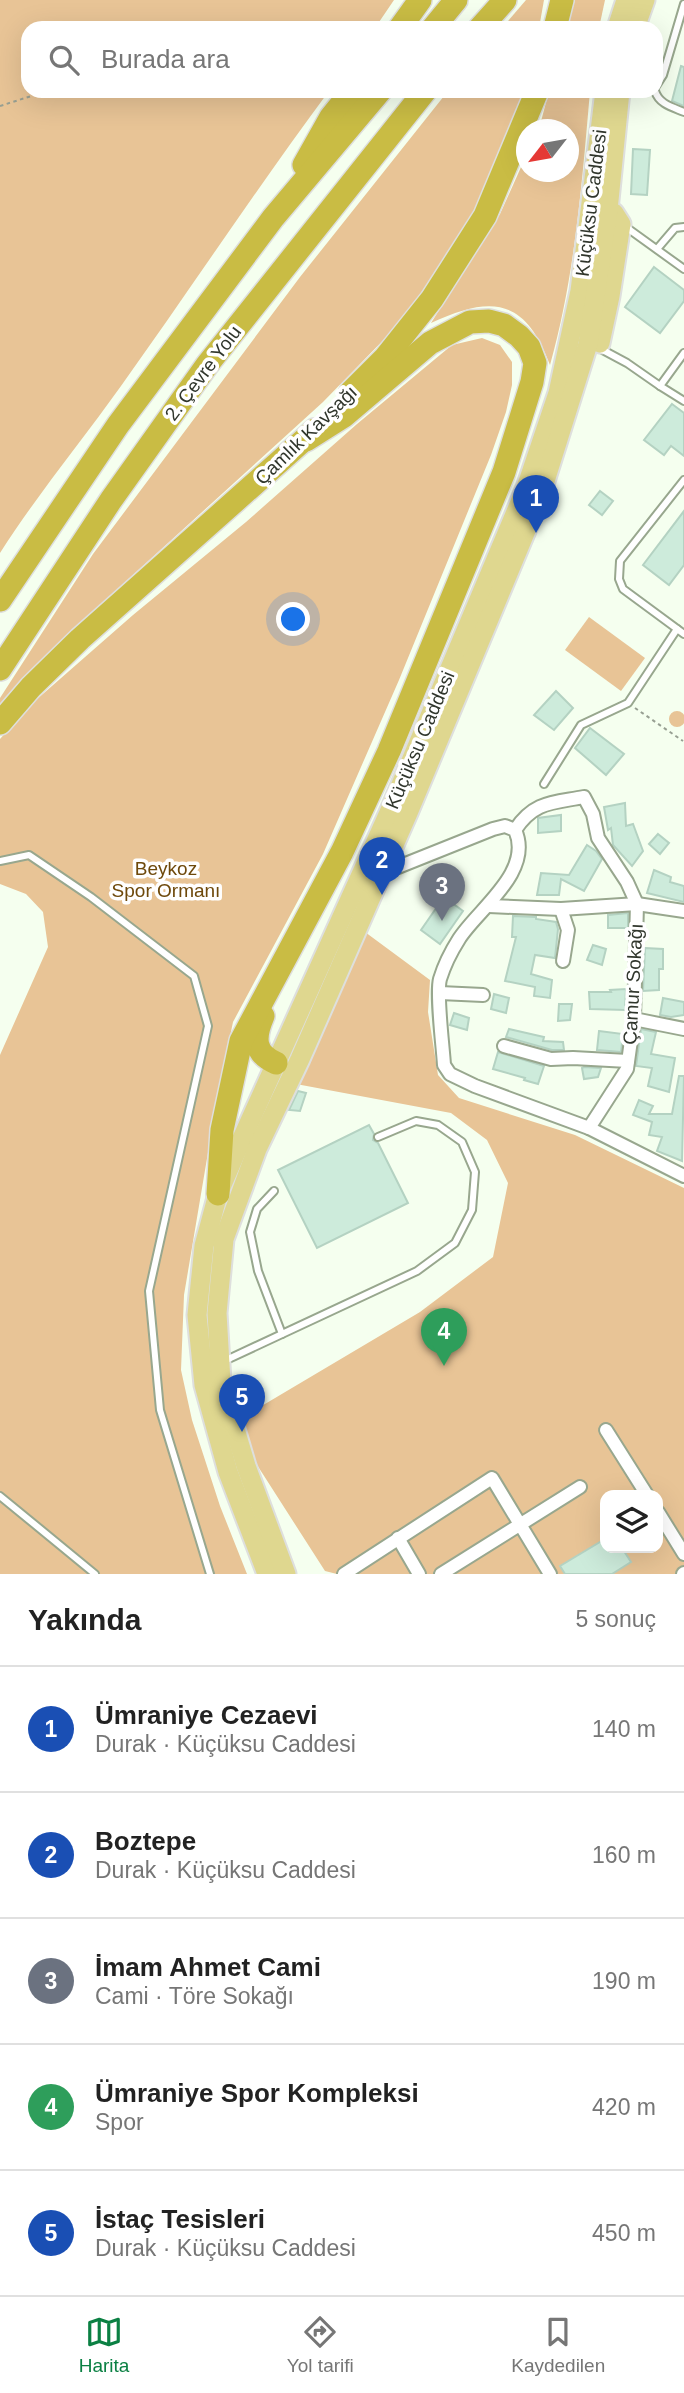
<!DOCTYPE html>
<html lang="tr">
<meta charset="utf-8">
<style>
:root{--surface:#fff;--page:#f6f6f6;--text:#222;--muted:#767676;--line:#e0e0e0;--accent:#0b8043}
body{margin:0;font-family:Arial,sans-serif;background:var(--page);color:var(--text)}
.controls{position:absolute;right:21px;bottom:21px;display:grid;overflow:hidden;border-radius:14px;box-shadow:0 7px 28px #0002}
.controls button{width:63px;height:63px;display:grid;place-items:center;padding:0;border:0;border-bottom:2px solid var(--line);background:var(--surface);color:var(--text);font:35px sans-serif}
.compass{position:absolute;left:516px;top:119px;width:63px;height:63px;border-radius:50%;background:var(--surface);box-shadow:0 7px 28px #0002;rotate:239deg}
.you{position:absolute;left:294px;top:620px;width:24px;height:24px;margin:-18px;border:5px solid #fff;border-radius:50%;background:#1a73e8;box-shadow:0 0 0 10px #1a73e833}
.badge{display:grid;place-items:center;width:46px;height:46px;border-radius:50%;background:var(--accent);color:#fff;font-size:23px;font-weight:700}
.pin{position:absolute;translate:-50% -58px;filter:drop-shadow(0 2px 4px #0008)}
.pin::after{content:'';position:absolute;top:37px;width:24px;height:21px;background:inherit;clip-path:polygon(0 0,100% 0,50% 100%)}
.list{margin:0;padding:0;list-style:none}
h2{display:flex;justify-content:space-between;align-items:center;height:91px;margin:0;padding:0 28px;font-size:30px}
h2 small{font-size:23px;font-weight:400;color:var(--muted)}
.list li{display:grid;grid-template-columns:46px 1fr auto;gap:21px;align-items:center;box-sizing:border-box;height:126px;padding:0 28px;border-top:2px solid var(--line)}
.list b{display:block;font-size:26px;white-space:nowrap}
.list p{margin:0;font-size:23px;white-space:nowrap;color:var(--muted)}
.list em{font-size:23px;font-style:normal;color:var(--muted)}
.icon{flex:none;width:38px;height:38px;fill:none;stroke:currentColor;stroke-width:2;stroke-linecap:round;stroke-linejoin:round}
.map{position:relative;flex:none;width:684px;height:1574px;overflow:hidden}
.search{position:absolute;background:var(--surface);box-shadow:0 7px 28px #0002;left:21px;right:21px;top:21px;height:77px;display:flex;align-items:center;gap:18px;box-sizing:border-box;padding:0 24px;border-radius:21px;color:var(--muted);font-size:26px}
.sheet{height:721px;background:var(--surface)}
nav{display:flex;justify-content:space-around;align-items:center;box-sizing:border-box;height:98px;border-top:2px solid var(--line);background:var(--surface);font-size:19px;color:var(--muted)}
nav a{display:grid;justify-items:center;gap:4px}
nav .on{color:var(--accent)}
.map>svg:first-child{display:block}
</style>
<div class="map">
<svg width="684" height="1574" viewBox="0 0 684 1574">
<rect width="100%" height="100%" fill="#f5ffef"/>
<g fill="#e8c496" fill-rule="evenodd">
<path d="M 0,0 L 394,0 L 375,28 L 28,28 L 28,91 L 329,91 C 257,188 191,288 121,386 C 81,442 37,495 0,553 Z"/>
<polygon points="526,0 544,0 539,28 502,28"/>
<polygon points="575,0 605,0 599,28 567,28"/>
<polygon points="448,91 522,91 518,109 472,220 399,324 323,402 101,604 0,705 0,698 93,554 300,277"/>
<path d="M 549,91 L 590,91 C 582,183 575,276 550,365 C 525,298 492,295 431,323 L 500,214 L 526,156 L 526,172 L 568,172 L 568,130 L 539,129 Z"/>
<polygon points="482,338 500,345 512,362 512,385 506,412 491,455 399,680 323,854 233,1022 217,1099 184,1295 181,1370 192,1420 220,1506 247,1574 0,1574 0,1055 48,947 43,912 26,894 0,884 0,739 28,707 133,615 246,522 357,424 452,345"/>
<polygon points="589,617 645,658 621,691 565,650"/>
<circle cx="677" cy="719" r="8"/>
<path d="M 365,932 L 430,980 L 428,1012 L 438,1075 L 459,1098 L 575,1135 L 684,1188 L 684,1574 L 337,1574 L 325,1571 L 248,1451 L 238,1420 L 420,1312 L 493,1257 L 508,1183 L 487,1140 L 451,1113 L 296,1084 ZM 605,1495 L 658,1495 L 658,1548 L 605,1548 Z"/>
</g>
<g fill="#cdebdb" stroke="#b4d2c2" stroke-width="2">
<polygon points="681,66 684,67 684,106 672,101"/>
<polygon points="633,149 650,150 647,195 631,194"/>
<polygon points="654,267 684,290 684,301 660,333 625,307"/>
<polygon points="672,404 684,413 684,456 671,446 664,455 644,440"/>
<polygon points="600,491 613,501 602,515 589,505"/>
<polygon points="684,511 684,565 669,585 643,565"/>
<polygon points="556,691 573,708 554,730 534,715"/>
<polygon points="590,728 624,754 606,775 575,748"/>
<polygon points="625,803 626,826 633,824 643,851 632,866 613,845 611,828 608,830 604,807"/>
<polygon points="561,815 561,831 538,833 538,818"/>
<polygon points="658,834 669,843 660,854 649,844"/>
<polygon points="587,845 596,851 602,859 584,891 561,879 559,895 537,895 541,873 569,875"/>
<polygon points="654,870 671,877 670,882 684,886 684,902 647,893"/>
<polygon points="444,897 463,911 440,944 421,930"/>
<polygon points="628,913 628,928 608,928 608,915"/>
<polygon points="513,916 536,917 536,919 556,922 558,929 555,958 535,955 531,974 552,980 550,998 534,996 535,987 505,981 516,937 512,937"/>
<polygon points="593,945 606,949 602,965 587,960"/>
<polygon points="645,948 663,949 663,969 659,969 659,990 643,991"/>
<polygon points="626,989 625,1010 590,1009 589,992 611,992 610,990"/>
<polygon points="494,994 509,998 506,1013 491,1009"/>
<polygon points="663,998 684,1002 684,1015 671,1017 660,1015"/>
<polygon points="559,1004 572,1004 570,1020 558,1021"/>
<polygon points="454,1013 469,1018 467,1030 450,1025"/>
<polygon points="509,1029 544,1037 543,1041 563,1042 564,1050 552,1050 506,1037"/>
<polygon points="641,1029 656,1032 651,1054 675,1058 669,1092 648,1086 652,1068 636,1066"/>
<polygon points="599,1031 623,1034 621,1052 597,1050"/>
<polygon points="498,1052 544,1066 538,1084 524,1080 525,1078 493,1069"/>
<polygon points="582,1068 584,1067 601,1068 598,1077 584,1079"/>
<polygon points="679,1076 684,1076 682,1161 657,1151 662,1137 649,1135 652,1122 633,1115 639,1100 653,1106 649,1114 672,1114"/>
<polygon points="298,1091 306,1093 300,1111 289,1110"/>
<polygon points="369,1125 374,1134 373,1140 378,1143 408,1203 317,1248 278,1170"/>
<polygon points="605,1539 605,1548 622,1548 631,1562 612,1574 565,1574 560,1566"/>
</g>
<g fill="none" stroke-linecap="round" stroke-linejoin="round">
<defs>
<g id="service">
<polyline points="656,86 663,75 684,4"/>
<path d="M 655,91 C 659,104 672,107 684,112"/>
<polyline points="623,225 684,269"/>
<polyline points="657,249 675,228 684,227"/>
<polyline points="599,348 627,363 660,386 684,353"/>
<polyline points="660,386 684,401"/>
<polyline points="684,480 620,561 619,579 623,589 684,634"/>
<polyline points="544,784 581,725 628,703 677,629"/>
<polyline points="0,861 29,855 91,897 194,976 208,1026 149,1291 160,1410 210,1574"/>
<polyline points="274,1191 257,1209 250,1232 258,1271 282,1334"/>
<polyline points="222,1362 417,1271 455,1243 472,1210 475,1172 462,1142 438,1125 416,1121 378,1137"/>
<polyline points="0,1496 95,1574"/>
</g>
<g id="minor">
<path d="M 515,830 C 534,801 553,803 584,797 L 593,814 L 598,838 L 627,882 L 637,904 L 634,1019 L 627,1069 L 589,1128"/>
<path d="M 385,867 L 398,867 L 493,829 L 505,826 L 515,830 C 534,872 477,910 459,939 C 452,950 444,966 440,979 C 436,994 443,1047 444,1065 L 450,1074 L 475,1086 L 589,1128 L 684,1176"/>
<polyline points="489,906 561,909 637,904 684,911"/>
<polyline points="561,909 568,930 563,961"/>
<polyline points="440,993 483,995"/>
<polyline points="634,1019 684,1029"/>
<polyline points="504,1046 551,1059 573,1058 628,1061"/>
<polyline points="606,1430 647,1495"/>
<polyline points="658,1512 684,1554"/>
<polyline points="398,1538 419,1574"/>
<polyline points="344,1574 492,1478 550,1574"/>
<polyline points="441,1574 580,1487"/>
<polyline points="683,1574 684,1573"/>
</g>
<g id="primary">
<polyline points="617,28 626,0"/>
<polyline points="635,28 645,0"/>
<polyline points="600,210 614,213 621,224 610,296 600,343"/>
<polyline points="267,1574 228,1472 204,1385 197,1315 204,1246 218,1194 240,1143 392,806 526,488 558,393 580,291 605,91"/>
<polyline points="286,1574 246,1466 221,1382 217,1313 224,1239 257,1149 300,1059 408,813 540,497 588,344 608,210 620,91"/>
</g>
<g id="motorway">
<polyline points="400,28 420,0"/>
<polyline points="433,28 456,0"/>
<polyline points="480,28 505,0"/>
<polyline points="555,28 562,0"/>
<polyline points="304,165 331,117 352,91"/>
<polyline points="351,392 385,358 432,299 485,216 537,91"/>
<polyline points="0,600 118,425 273,218 380,91"/>
<polyline points="0,669 111,500 207,365 425,91"/>
<polyline points="0,723 31,687 80,639 315,430"/>
<path d="M 263,1016 C 254,1037 253,1053 276,1063"/>
<polyline points="218,1194 222,1130 241,1041 342,852 389,751 504,472 532,382 535,363 529,347 519,336 504,325 489,321 470,322 430,343 344,416 306,440"/>
</g>
</defs>
<use href="#service" stroke="#98a78e" stroke-width="10"/>
<use href="#minor" stroke="#98a78e" stroke-width="16"/>
<use href="#primary" stroke="#dedfdd" stroke-width="23"/>
<use href="#motorway" stroke="#dedfdd" stroke-width="26"/>
<g stroke="#979f92" stroke-width="2" stroke-dasharray="3.5 3.5" stroke-linecap="butt">
<polyline points="0,106 47,91"/>
<polyline points="635,708 683,741"/>
</g>
<use href="#service" stroke="#fff" stroke-width="6"/>
<use href="#minor" stroke="#fff" stroke-width="12"/>
<use href="#primary" stroke="#dfd78f" stroke-width="19"/>
<use href="#motorway" stroke="#c9bc44" stroke-width="23"/>
</g>
<g text-anchor="middle" dominant-baseline="central" stroke-width="7" stroke-linejoin="round" paint-order="stroke">
<g font-size="19" fill="#30362c" stroke="#fff">
<text transform="translate(591 203) rotate(-83)">Küçüksu Caddesi</text>
<text transform="translate(203 373) rotate(-53)">2. Çevre Yolu</text>
<text transform="translate(306 435) rotate(-44)">Çamlık Kavşağı</text>
<text transform="translate(420 740) rotate(-67)">Küçüksu Caddesi</text>
<text transform="translate(633 984) rotate(-87)">Çamur Sokağı</text>
</g>
<g font-size="19" fill="#6e490b" stroke="#fff">
<text x="166" y="868">Beykoz<tspan x="166" dy="22">Spor Ormanı</tspan></text>
</g>
</g>
</svg>
<div class="controls">
<button><svg class="icon" aria-label="layers" viewBox="0 0 24 24"><path d="M12 4l9 5-9 5-9-5zM3 14l9 5 9-5"/></svg></button>
</div>
<svg class="compass" viewBox="-18 -18 36 36"><path d="M0-13l5 13h-10z" fill="#e53935"/><path d="M0 13l5-13h-10z" fill="#767676"/></svg>
<div class="you"></div>
<div class="pin badge" style="left:536px;top:533px;background:#1a4fb4">1</div>
<div class="pin badge" style="left:382px;top:895px;background:#1a4fb4">2</div>
<div class="pin badge" style="left:442px;top:921px;background:#6b7280">3</div>
<div class="pin badge" style="left:444px;top:1366px;background:#2e9e5b">4</div>
<div class="pin badge" style="left:242px;top:1432px;background:#1a4fb4">5</div>
<div class="search"><svg class="icon" aria-label="search" viewBox="0 0 24 24"><circle cx="10" cy="10" r="6"/><path d="M15 15l6 6"/></svg>Burada ara</div>
</div>
<section class="sheet">
<h2>Yakında<small>5 sonuç</small></h2>
<ul class="list">
<li><span class="badge" style="background:#1a4fb4">1</span><div><b>Ümraniye Cezaevi</b><p>Durak · Küçüksu Caddesi</p></div><em>140 m</em></li>
<li><span class="badge" style="background:#1a4fb4">2</span><div><b>Boztepe</b><p>Durak · Küçüksu Caddesi</p></div><em>160 m</em></li>
<li><span class="badge" style="background:#6b7280">3</span><div><b>İmam Ahmet Cami</b><p>Cami · Töre Sokağı</p></div><em>190 m</em></li>
<li><span class="badge" style="background:#2e9e5b">4</span><div><b>Ümraniye Spor Kompleksi</b><p>Spor</p></div><em>420 m</em></li>
<li><span class="badge" style="background:#1a4fb4">5</span><div><b>İstaç Tesisleri</b><p>Durak · Küçüksu Caddesi</p></div><em>450 m</em></li>
</ul>
</section>
<nav>
<a class="on"><svg class="icon" aria-label="map" viewBox="0 0 24 24"><path d="M3 6l6-2 6 2 6-2v14l-6 2-6-2-6 2zM9 4v14M15 6v14"/></svg>Harita</a>
<a><svg class="icon" aria-label="directions" viewBox="0 0 24 24"><path d="M12 3l9 9-9 9-9-9zM9 14v-3h6M13 9l2 2-2 2"/></svg>Yol tarifi</a>
<a><svg class="icon" aria-label="saved" viewBox="0 0 24 24"><path d="M7 4h10v16l-5-4-5 4z"/></svg>Kaydedilen</a>
</nav>
